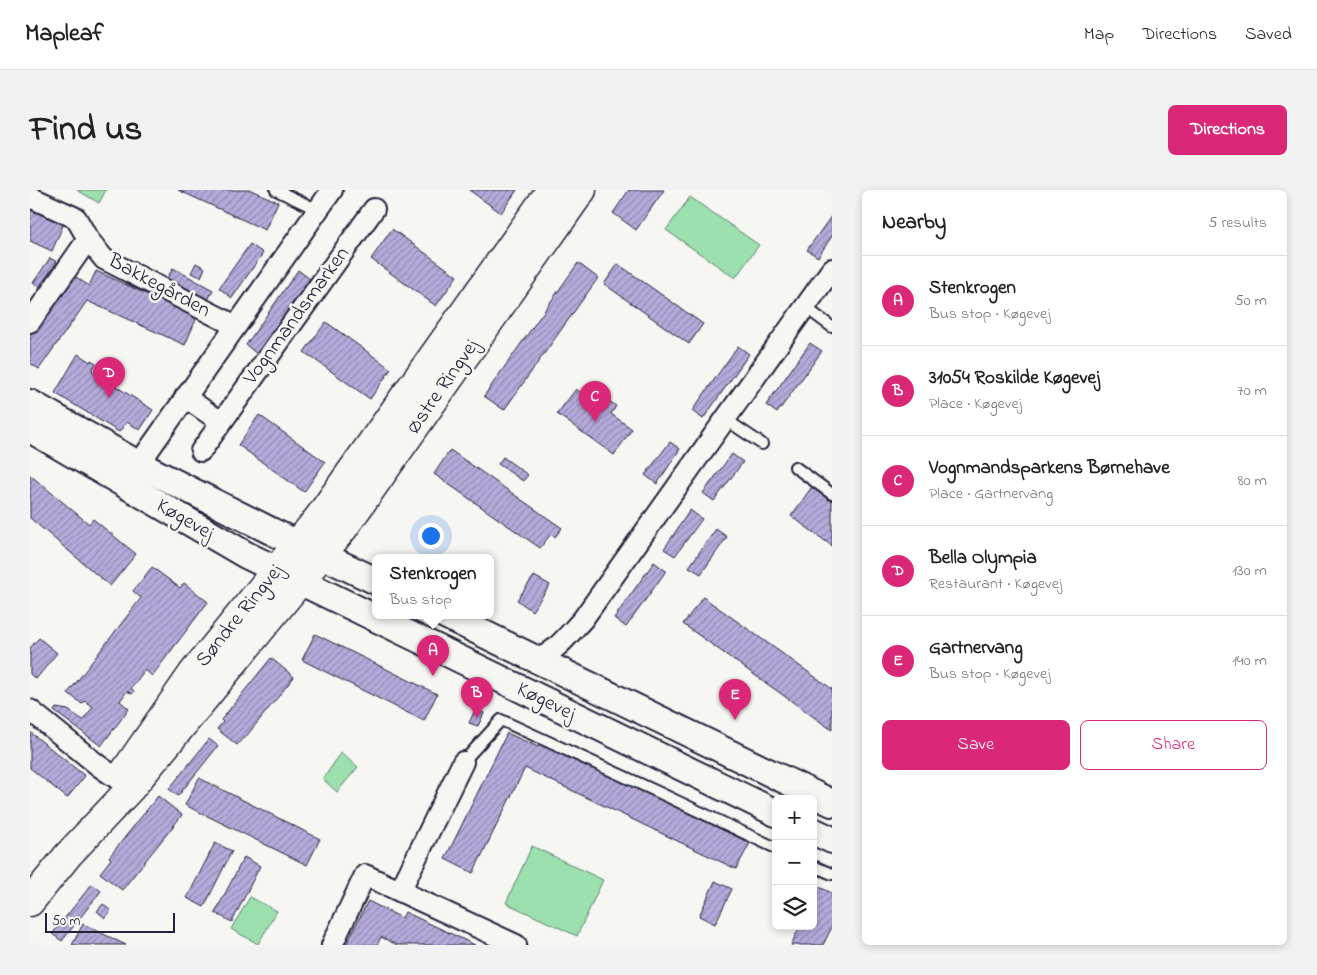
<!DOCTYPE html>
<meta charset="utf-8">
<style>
:root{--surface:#fff;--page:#f2f2f2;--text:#222;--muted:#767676;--line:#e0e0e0;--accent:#db2777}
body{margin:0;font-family:"Indie Flower",sans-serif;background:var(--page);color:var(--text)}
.controls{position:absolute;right:15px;bottom:15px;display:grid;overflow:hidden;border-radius:8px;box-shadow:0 2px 8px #0003}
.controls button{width:45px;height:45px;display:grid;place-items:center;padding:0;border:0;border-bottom:1px solid var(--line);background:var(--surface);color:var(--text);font:25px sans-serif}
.scale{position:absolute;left:15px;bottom:12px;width:130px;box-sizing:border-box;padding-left:5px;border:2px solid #22223b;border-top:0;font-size:14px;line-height:18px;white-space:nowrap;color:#22223b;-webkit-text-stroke:4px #f6f6f2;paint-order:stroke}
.you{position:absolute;left:400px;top:345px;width:18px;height:18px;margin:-12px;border:4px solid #fff;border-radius:50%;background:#1a73e8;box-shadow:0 0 0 8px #1a73e833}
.badge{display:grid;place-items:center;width:32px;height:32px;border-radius:50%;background:var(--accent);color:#fff;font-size:16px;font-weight:700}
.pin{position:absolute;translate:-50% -41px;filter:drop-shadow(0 1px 2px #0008)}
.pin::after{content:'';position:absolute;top:26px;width:18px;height:15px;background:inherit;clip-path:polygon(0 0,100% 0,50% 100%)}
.popup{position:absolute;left:342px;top:364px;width:122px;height:65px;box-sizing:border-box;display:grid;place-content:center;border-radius:8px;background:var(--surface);filter:drop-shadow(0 1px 4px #0005);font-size:16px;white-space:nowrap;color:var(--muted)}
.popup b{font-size:19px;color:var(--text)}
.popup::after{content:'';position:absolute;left:50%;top:100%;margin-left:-10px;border:10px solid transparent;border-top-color:var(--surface)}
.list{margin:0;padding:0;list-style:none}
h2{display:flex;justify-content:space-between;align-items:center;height:65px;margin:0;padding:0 20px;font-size:21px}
h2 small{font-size:16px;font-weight:400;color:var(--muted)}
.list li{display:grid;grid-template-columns:32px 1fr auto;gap:15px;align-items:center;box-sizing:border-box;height:90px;padding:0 20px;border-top:1px solid var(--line)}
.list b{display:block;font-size:19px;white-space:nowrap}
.list p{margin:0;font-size:16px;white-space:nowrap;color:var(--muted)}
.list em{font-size:16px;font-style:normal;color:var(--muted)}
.actions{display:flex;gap:10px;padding:15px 20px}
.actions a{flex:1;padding:11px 0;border:1px solid var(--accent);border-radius:8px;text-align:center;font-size:18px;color:var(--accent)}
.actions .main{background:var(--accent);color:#fff}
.icon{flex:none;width:28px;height:28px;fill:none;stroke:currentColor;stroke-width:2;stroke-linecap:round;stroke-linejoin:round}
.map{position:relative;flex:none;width:802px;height:755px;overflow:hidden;border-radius:8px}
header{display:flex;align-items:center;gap:30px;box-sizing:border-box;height:70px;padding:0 25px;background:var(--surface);border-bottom:1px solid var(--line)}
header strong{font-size:24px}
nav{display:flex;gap:28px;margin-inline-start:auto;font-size:18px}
.intro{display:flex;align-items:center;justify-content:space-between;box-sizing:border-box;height:120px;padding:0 30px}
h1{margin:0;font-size:35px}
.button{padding:12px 22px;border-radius:8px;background:var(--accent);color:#fff;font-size:18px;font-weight:700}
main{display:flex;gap:30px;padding:0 30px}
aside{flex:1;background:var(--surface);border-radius:8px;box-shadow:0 2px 8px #0003}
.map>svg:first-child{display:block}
</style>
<header>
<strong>Mapleaf</strong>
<nav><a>Map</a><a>Directions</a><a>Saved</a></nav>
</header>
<div class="intro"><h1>Find us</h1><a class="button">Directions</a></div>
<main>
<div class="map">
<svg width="802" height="755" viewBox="0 0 802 755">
<defs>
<pattern id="building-hatch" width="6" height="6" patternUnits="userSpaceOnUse" patternTransform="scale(1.25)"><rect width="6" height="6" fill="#b6aadb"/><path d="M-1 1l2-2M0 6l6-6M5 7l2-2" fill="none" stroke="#948ab3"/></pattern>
</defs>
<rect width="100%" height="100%" fill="#f6f6f2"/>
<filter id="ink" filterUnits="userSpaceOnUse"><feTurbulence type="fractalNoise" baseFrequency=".02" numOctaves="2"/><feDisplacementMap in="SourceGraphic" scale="10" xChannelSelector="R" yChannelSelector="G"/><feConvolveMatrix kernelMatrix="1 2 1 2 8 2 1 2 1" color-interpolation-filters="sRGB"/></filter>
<g filter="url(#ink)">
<g fill="#9be0ad" stroke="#5e8174">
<polygon points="47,0 76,0 69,13"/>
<polygon points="660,7 729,55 705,88 636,40"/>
<polygon points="311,563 328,577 307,602 293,589"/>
<polygon points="502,656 573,690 547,746 476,713"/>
<polygon points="220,707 247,721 228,754 201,739"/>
</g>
<g fill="url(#building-hatch)" stroke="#22223b">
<polygon points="148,0 221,0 248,12 235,40"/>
<polygon points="439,0 487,0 471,23"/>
<polygon points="599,0 634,0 606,40 583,23"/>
<polygon points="0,17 34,33 22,61 0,51"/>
<polygon points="802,25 802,46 788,67 777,60"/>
<polygon points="362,39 427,86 406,116 341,69"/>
<polygon points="220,54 233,63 202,108 189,98"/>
<polygon points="20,68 27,72 9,97 3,93"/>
<polygon points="166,73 175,78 171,87 161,83"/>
<polygon points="548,73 568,88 474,220 454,206"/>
<polygon points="588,74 673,134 659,154 574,94"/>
<polygon points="143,78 183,100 177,112 136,90"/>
<polygon points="268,80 280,89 227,164 216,155"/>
<polygon points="66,81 167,127 155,155 57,111 9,179 0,173 0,138 39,82 59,96"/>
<polygon points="296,132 361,179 340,209 274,162"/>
<polygon points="780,153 792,161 747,223 736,215"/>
<polygon points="708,156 719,164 673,229 662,221"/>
<polygon points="48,164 60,172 61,170 66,173 62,181 123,220 110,240 97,232 89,242 25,203"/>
<polygon points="546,199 559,209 565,201 586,216 581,224 602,239 584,265 527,224"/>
<polygon points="229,225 295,272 274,302 208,255"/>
<polygon points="640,252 650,259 627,294 615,285"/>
<polygon points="420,260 532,338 525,347 521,344 510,358 404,284"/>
<polygon points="702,264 713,272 684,311 673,303"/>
<polygon points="473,267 498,285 493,291 468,274"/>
<polygon points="0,285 59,334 63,329 106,364 80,396 0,328"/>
<polygon points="784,294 802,308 802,356 761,326"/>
<polygon points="660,320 672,329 645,366 634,359"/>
<polygon points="686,339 697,347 671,384 659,377"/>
<polygon points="624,372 636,381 596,437 584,428"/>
<polygon points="122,377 150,398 154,393 178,412 122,486 115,480 101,498 104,501 102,504 97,501 90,511 99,519 71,556 24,521 26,518 38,520 53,530 63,517 55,511 52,514 38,503 111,408 103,401"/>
<polygon points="504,386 520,395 502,421 487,410"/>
<polygon points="673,407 802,499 802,540 653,434"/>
<polygon points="285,444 407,504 394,531 272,470"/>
<polygon points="9,448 27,463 6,489 0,484 0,458"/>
<polygon points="241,468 264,487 214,549 213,548 207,555 187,539 193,532 191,530"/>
<polygon points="445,520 454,523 448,536 439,533"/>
<polygon points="0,542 55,586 37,608 0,578"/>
<polygon points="477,543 508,557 512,552 720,653 706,679 495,578 443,683 415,669"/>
<polygon points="179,549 188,556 148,606 139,599"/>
<polygon points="169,588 290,649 277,675 155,615"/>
<polygon points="128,606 152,625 92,700 70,683 81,669 79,667"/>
<polygon points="185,653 202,661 174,717 157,708"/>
<polygon points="214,667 230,676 202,732 185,723"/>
<polygon points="685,691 702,699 685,734 669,726"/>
<polygon points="62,694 71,701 32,751 22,744"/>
<polygon points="789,697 802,703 802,737 793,755 761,755 770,736 783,736 783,709"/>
<polygon points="338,711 372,728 375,722 445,755 367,755 351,747 347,755 316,755"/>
<polygon points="73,714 81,721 75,728 67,721"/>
<polygon points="53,734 96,755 42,755"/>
</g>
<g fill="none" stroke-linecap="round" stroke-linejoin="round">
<defs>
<g id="service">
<polyline points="246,0 288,20"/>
<polyline points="775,117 802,137"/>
<polyline points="695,229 732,254"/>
<polyline points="765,277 802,304"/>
<polyline points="433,572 471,530 630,603 746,658"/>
<polyline points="783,676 802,684"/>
</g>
<g id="minor">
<polyline points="0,7 46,28 58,49 74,69 206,136"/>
<polyline points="0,132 58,49"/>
<polyline points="155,207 191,232"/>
<polyline points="171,261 344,19"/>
<polyline points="101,285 302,0"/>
<path d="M 506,470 C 526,462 539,444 553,429 L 802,79"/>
<polyline points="0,520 69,576 101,598"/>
<polyline points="370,701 433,572"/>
<polyline points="302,755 335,685 486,755"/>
</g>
<g id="tertiary">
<polyline points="0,213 108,274 241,341 346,391"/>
<polyline points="0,239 216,365 746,623"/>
<polyline points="415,425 802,613"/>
<polyline points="783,641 802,650"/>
</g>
<g id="primary">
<polyline points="95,581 163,483 289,327 521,0"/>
<polyline points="0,712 38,665 101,598 313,339 552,0"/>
</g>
</defs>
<use href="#service" stroke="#22223b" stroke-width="14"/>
<use href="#minor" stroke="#22223b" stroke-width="24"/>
<use href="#tertiary" stroke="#22223b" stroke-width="30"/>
<use href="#primary" stroke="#22223b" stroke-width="31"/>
<use href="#service" stroke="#f6f6f2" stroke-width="10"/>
<use href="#minor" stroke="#f6f6f2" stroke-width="20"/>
<use href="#tertiary" stroke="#f6f6f2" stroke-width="26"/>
<use href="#primary" stroke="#f6f6f2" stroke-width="28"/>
</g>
</g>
<g text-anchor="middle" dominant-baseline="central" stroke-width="5" stroke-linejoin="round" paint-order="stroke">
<g font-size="21" fill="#22223b" stroke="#f6f6f2">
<text transform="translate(129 96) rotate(28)">Bakkegården</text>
<text transform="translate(267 126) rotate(-54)">Vognmandsmarken</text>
<text transform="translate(413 197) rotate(-55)">Østre Ringvej</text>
<text transform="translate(155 330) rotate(30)">Køgevej</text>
<text transform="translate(210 426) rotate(-51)">Søndre Ringvej</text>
<text transform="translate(516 512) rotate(26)">Køgevej</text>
</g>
</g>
</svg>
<div class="controls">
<button>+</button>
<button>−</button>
<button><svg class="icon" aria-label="layers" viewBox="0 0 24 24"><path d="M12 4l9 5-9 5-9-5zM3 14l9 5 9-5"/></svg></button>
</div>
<div class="scale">50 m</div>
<div class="you"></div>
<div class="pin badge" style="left:403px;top:486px">A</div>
<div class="popup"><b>Stenkrogen</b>Bus stop</div>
<div class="pin badge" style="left:447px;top:528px">B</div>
<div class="pin badge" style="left:565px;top:232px">C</div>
<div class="pin badge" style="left:79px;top:208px">D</div>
<div class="pin badge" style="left:705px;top:530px">E</div>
</div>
<aside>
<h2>Nearby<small>5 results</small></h2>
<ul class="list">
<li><span class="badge">A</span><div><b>Stenkrogen</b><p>Bus stop · Køgevej</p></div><em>50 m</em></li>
<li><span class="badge">B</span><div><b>31054 Roskilde Køgevej</b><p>Place · Køgevej</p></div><em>70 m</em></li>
<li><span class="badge">C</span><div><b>Vognmandsparkens Børnehave</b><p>Place · Gartnervang</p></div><em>80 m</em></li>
<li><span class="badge">D</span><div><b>Bella Olympia</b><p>Restaurant · Køgevej</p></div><em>130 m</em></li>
<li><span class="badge">E</span><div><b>Gartnervang</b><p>Bus stop · Køgevej</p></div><em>140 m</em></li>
</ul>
<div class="actions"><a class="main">Save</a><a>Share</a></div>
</aside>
</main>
